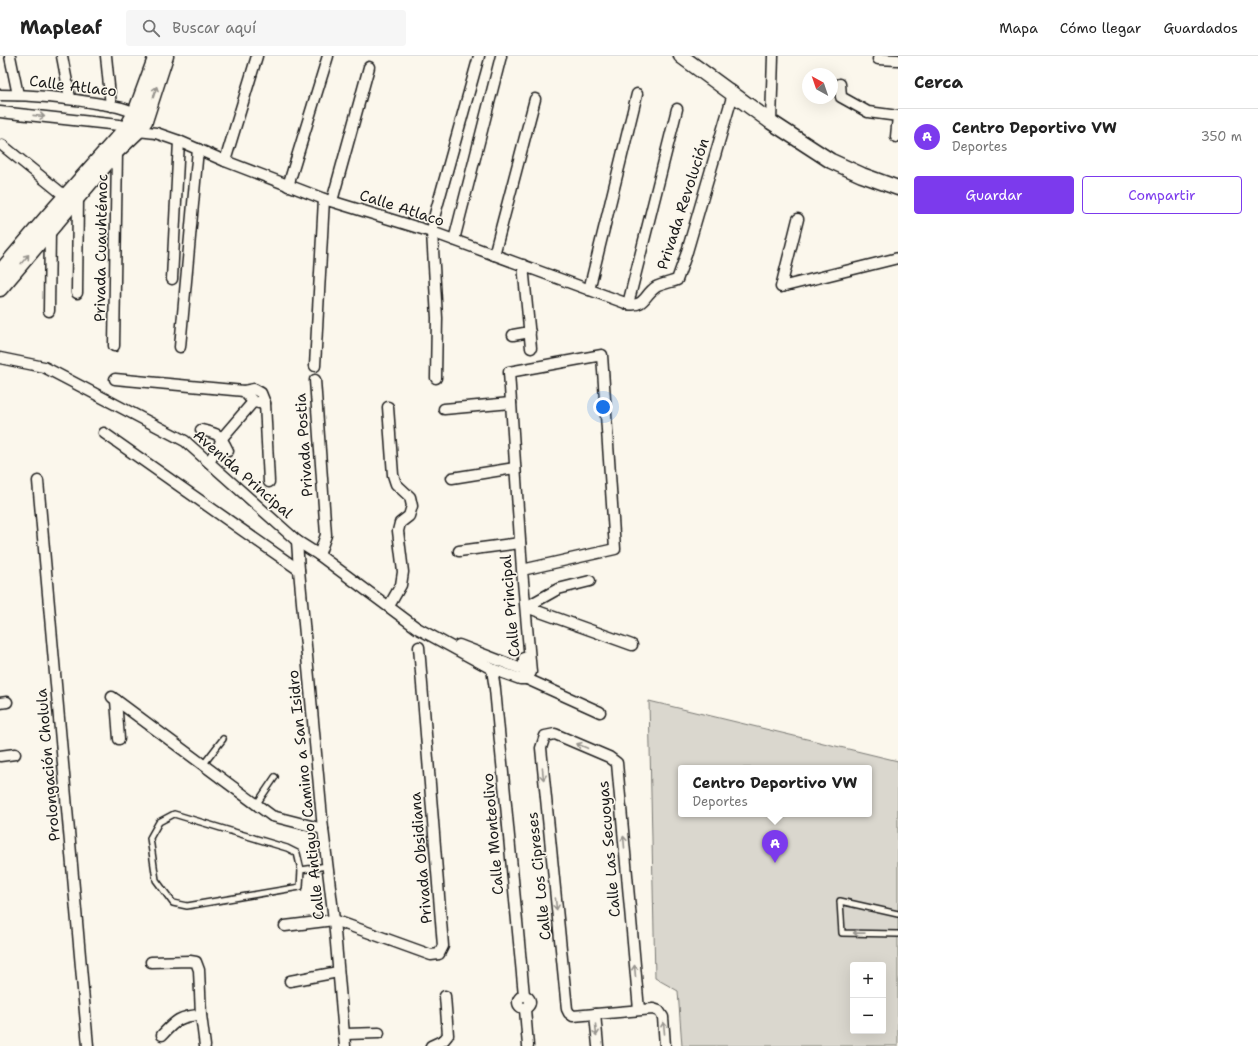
<!DOCTYPE html>
<html lang="es">
<meta charset="utf-8">
<style>
:root{--surface:#fff;--page:#f6f6f6;--text:#222;--muted:#767676;--line:#e0e0e0;--accent:#7c3aed}
body{margin:0;font-family:"Shantell Sans",sans-serif;background:var(--page);color:var(--text)}
.controls{position:absolute;right:12px;bottom:12px;display:grid;overflow:hidden;border-radius:4px;box-shadow:0 4px 16px #0002}
.controls button{width:36px;height:36px;display:grid;place-items:center;padding:0;border:0;border-bottom:1px solid var(--line);background:var(--surface);color:var(--text);font:20px sans-serif}
.compass{position:absolute;left:802px;top:12px;width:36px;height:36px;border-radius:50%;background:var(--surface);box-shadow:0 4px 16px #0002;rotate:320deg}
.you{position:absolute;left:603px;top:351px;width:14px;height:14px;margin:-10px;border:3px solid #fff;border-radius:50%;background:#1a73e8;box-shadow:0 0 0 6px #1a73e833}
.badge{display:grid;place-items:center;width:26px;height:26px;border-radius:50%;background:var(--accent);color:#fff;font-size:13px;font-weight:700}
.pin{position:absolute;translate:-50% -33px;filter:drop-shadow(0 1px 2px #0008)}
.pin::after{content:'';position:absolute;top:21px;width:14px;height:12px;background:inherit;clip-path:polygon(0 0,100% 0,50% 100%)}
.popup{position:absolute;left:678px;top:709px;width:194px;height:52px;box-sizing:border-box;display:grid;place-content:center;border-radius:4px;background:var(--surface);filter:drop-shadow(0 1px 3px #0005);font-size:13px;white-space:nowrap;color:var(--muted)}
.popup b{font-size:15px;color:var(--text)}
.popup::after{content:'';position:absolute;left:50%;top:100%;margin-left:-8px;border:8px solid transparent;border-top-color:var(--surface)}
.list{margin:0;padding:0;list-style:none}
h2{display:flex;justify-content:space-between;align-items:center;height:52px;margin:0;padding:0 16px;font-size:17px}
h2 small{font-size:13px;font-weight:400;color:var(--muted)}
.list li{display:grid;grid-template-columns:26px 1fr auto;gap:12px;align-items:center;box-sizing:border-box;height:56px;padding:0 16px;border-top:1px solid var(--line)}
.list b{display:block;font-size:15px;white-space:nowrap}
.list p{margin:0;font-size:13px;white-space:nowrap;color:var(--muted)}
.list em{font-size:13px;font-style:normal;color:var(--muted)}
.actions{display:flex;gap:8px;padding:12px 16px}
.actions a{flex:1;padding:9px 0;border:1px solid var(--accent);border-radius:4px;text-align:center;font-size:14px;color:var(--accent)}
.actions .main{background:var(--accent);color:#fff}
.icon{flex:none;width:22px;height:22px;fill:none;stroke:currentColor;stroke-width:2;stroke-linecap:round;stroke-linejoin:round}
.map{position:relative;flex:none;width:898px;height:990px;overflow:hidden}
header{display:flex;align-items:center;gap:24px;box-sizing:border-box;height:56px;padding:0 20px;background:var(--surface);border-bottom:1px solid var(--line)}
header strong{font-size:19px}
nav{display:flex;gap:22px;margin-inline-start:auto;font-size:14px}
.search{width:280px;height:36px;background:var(--page);display:flex;align-items:center;gap:10px;box-sizing:border-box;padding:0 14px;border-radius:4px;color:var(--muted);font-size:15px}
main{display:flex}
aside{flex:1;background:var(--surface)}
.map>svg:first-child{display:block}
</style>
<header>
<strong>Mapleaf</strong>
<div class="search"><svg class="icon" aria-label="search" viewBox="0 0 24 24"><circle cx="10" cy="10" r="6"/><path d="M15 15l6 6"/></svg>Buscar aquí</div>
<nav><a>Mapa</a><a>Cómo llegar</a><a>Guardados</a></nav>
</header>
<main>
<div class="map">
<svg width="898" height="990" viewBox="0 0 898 990">
<rect width="100%" height="100%" fill="#fbf7ec"/>
<filter id="ink" filterUnits="userSpaceOnUse"><feTurbulence type="fractalNoise" baseFrequency=".025" numOctaves="2"/><feDisplacementMap in="SourceGraphic" scale="8" xChannelSelector="R" yChannelSelector="G"/><feConvolveMatrix kernelMatrix="1 2 1 2 8 2 1 2 1" color-interpolation-filters="sRGB"/></filter>
<g filter="url(#ink)">
<path fill="#dad7ce" stroke="#7b7a75" fill-rule="evenodd" d="M 649,645 L 898,705 L 898,990 L 682,990 L 678,935 L 655,922 ZM 681,712 L 869,712 L 869,758 L 681,758 ZM 853,909 L 883,909 L 883,975 L 853,975 Z"/>
<g fill="none" stroke-linecap="round" stroke-linejoin="round">
<defs>
<g id="lane">
<polyline points="203,709 223,683"/>
<polyline points="256,749 275,721"/>
<polygon points="174,758 287,792 297,797 301,814 300,831 187,850 173,847 156,824 150,782 159,766"/>
<polyline points="301,814 327,810"/>
<polyline points="898,858 840,845 842,877 898,878"/>
</g>
<g id="street">
<polyline points="10,0 18,39"/>
<polyline points="62,0 70,42"/>
<polyline points="106,0 111,50"/>
<polyline points="878,3 898,4"/>
<polyline points="840,28 841,41 868,56 898,60"/>
<path d="M 0,39 C 34,39 68,42 101,48 C 114,50 128,52 139,60"/>
<path d="M 0,56 L 119,69 L 138,75 L 156,77 L 179,85 L 225,105 L 324,143 L 432,176 L 628,248 C 645,251 644,239 656,231 C 659,229 671,226 677,224 L 686,199 L 733,38"/>
<polyline points="771,66 773,0"/>
<polyline points="896,81 898,60"/>
<polyline points="2,89 65,140"/>
<polyline points="225,105 257,0"/>
<polyline points="288,130 328,0"/>
<polyline points="332,145 369,11"/>
<polyline points="798,163 781,231 898,202"/>
<polyline points="454,184 501,0"/>
<polyline points="494,199 535,43"/>
<polyline points="523,209 531,292"/>
<polyline points="172,223 179,85"/>
<polyline points="589,234 637,38"/>
<polyline points="77,237 78,141"/>
<polyline points="628,248 677,53"/>
<polyline points="49,255 50,174"/>
<polyline points="513,279 530,276"/>
<polyline points="114,290 117,95"/>
<polyline points="180,291 198,93"/>
<polyline points="0,302 44,311 185,385 297,485 319,499 417,572 492,613 520,623 527,623 600,656"/>
<polyline points="315,310 324,143"/>
<polyline points="436,322 437,262 432,176 435,158 479,0"/>
<polyline points="115,323 244,335"/>
<polyline points="315,324 326,479 319,499"/>
<path d="M 254,333 L 261,337 L 265,347 C 255,349 250,343 244,335 Z"/>
<polyline points="265,347 269,426"/>
<polyline points="388,351 393,419 396,428 410,441 412,450 409,460 400,467 398,475 403,516 401,529 389,550"/>
<polyline points="444,353 511,347"/>
<path d="M 201,374 C 219,378 220,378 228,395"/>
<polyline points="104,377 299,514"/>
<polyline points="209,406 219,390 222,382 253,346"/>
<polyline points="452,422 515,412"/>
<polyline points="38,425 88,990"/>
<polyline points="297,485 299,514 323,773 334,864 345,990"/>
<polyline points="459,495 520,487"/>
<polyline points="522,514 615,493 602,299 509,316 522,514 531,616 527,623"/>
<polyline points="526,551 558,533 590,525"/>
<polyline points="538,555 526,551 632,589"/>
<polyline points="459,589 524,614 524,602"/>
<polyline points="492,613 495,633 524,939"/>
<polyline points="112,641 272,760 323,773"/>
<polyline points="116,644 119,683"/>
<polyline points="0,647 7,646"/>
<polyline points="0,700 15,698"/>
<polyline points="285,870 334,864 431,899 439,898 443,890 419,591"/>
<polyline points="151,906 190,905 196,906 199,914 201,959 205,990"/>
<polyline points="290,925 338,916"/>
<circle cx="524" cy="946" r="6"/>
<polyline points="525,953 528,990"/>
<polyline points="639,954 617,707 609,701 555,678 545,680 541,692 567,953 569,957 573,960 653,953 659,955 663,961 665,990"/>
<polyline points="595,958 598,990"/>
<polyline points="345,978 379,977"/>
<path d="M 162,979 C 176,964 180,960 201,959"/>
<polyline points="431,990 444,984 448,979 445,940"/>
</g>
<g id="secondary">
<polyline points="681,0 771,66 831,105 862,119 898,132"/>
<polyline points="0,216 46,162 127,71 135,57 156,0"/>
<polyline points="0,233 117,95 138,75 145,65 166,0"/>
</g>
</defs>
<use href="#lane" stroke="#1c1c1c" stroke-width="8"/>
<use href="#street" stroke="#1c1c1c" stroke-width="13"/>
<use href="#secondary" stroke="#1c1c1c" stroke-width="17"/>
<use href="#lane" stroke="#fbf7ec" stroke-width="5"/>
<use href="#street" stroke="#fbf7ec" stroke-width="10"/>
<use href="#secondary" stroke="#fbf7ec" stroke-width="14"/>
</g>
<defs><path id="oneway-shaft" d="M-6 0H5M1.5-3L5.5 0L1.5 3" fill="none" stroke-width="1.6" stroke-linecap="round" stroke-linejoin="round"/></defs>
<g stroke="#97948e">
<use href="#oneway-shaft" transform="translate(155 36) rotate(-72)"/>
<use href="#oneway-shaft" transform="translate(39 60) rotate(6)"/>
<use href="#oneway-shaft" transform="translate(25 203) rotate(-50)"/>
<use href="#oneway-shaft" transform="translate(582 690) rotate(-157)"/>
<use href="#oneway-shaft" transform="translate(543 718) rotate(84)"/>
<use href="#oneway-shaft" transform="translate(624 786) rotate(-95)"/>
<use href="#oneway-shaft" transform="translate(556 848) rotate(84)"/>
<use href="#oneway-shaft" transform="translate(859 877) rotate(-179)"/>
<use href="#oneway-shaft" transform="translate(635 915) rotate(-95)"/>
<use href="#oneway-shaft" transform="translate(664 972) rotate(-95)"/>
<use href="#oneway-shaft" transform="translate(596 974) rotate(85)"/>
</g>
</g>
<g text-anchor="middle" dominant-baseline="central" stroke-width="3" stroke-linejoin="round" paint-order="stroke">
<g font-size="15" fill="#1c1c1c" stroke="#fbf7ec">
<text transform="translate(73 30) rotate(7)">Calle Atlaco</text>
<text transform="translate(683 148) rotate(-72)">Privada Revolución</text>
<text transform="translate(402 152) rotate(18)">Calle Atlaco</text>
<text transform="translate(101 192) rotate(-89)">Privada Cuauhtémoc</text>
<text transform="translate(304 389) rotate(-94)">Privada Postia</text>
<text transform="translate(243 418) rotate(41)">Avenida Principal</text>
<text transform="translate(510 550) rotate(-95)">Calle Principal</text>
<text transform="translate(48 709) rotate(-95)">Prolongación Cholula</text>
<text transform="translate(306 739) rotate(-96)">Calle Antiguo Camino a San Isidro</text>
<text transform="translate(493 778) rotate(-95)">Calle Monteolivo</text>
<text transform="translate(609 793) rotate(-95)">Calle Las Secuoyas</text>
<text transform="translate(421 802) rotate(-95)">Privada Obsidiana</text>
<text transform="translate(539 820) rotate(-96)">Calle Los Cipreses</text>
</g>
</g>
</svg>
<div class="controls">
<button>+</button>
<button>−</button>
</div>
<svg class="compass" viewBox="-18 -18 36 36"><path d="M0-13l5 13h-10z" fill="#e53935"/><path d="M0 13l5-13h-10z" fill="#767676"/></svg>
<div class="you"></div>
<div class="pin badge" style="left:775px;top:807px">A</div>
<div class="popup"><b>Centro Deportivo VW</b>Deportes</div>
</div>
<aside>
<h2>Cerca<small></small></h2>
<ul class="list">
<li><span class="badge">A</span><div><b>Centro Deportivo VW</b><p>Deportes</p></div><em>350 m</em></li>
</ul>
<div class="actions"><a class="main">Guardar</a><a>Compartir</a></div>
</aside>
</main>
